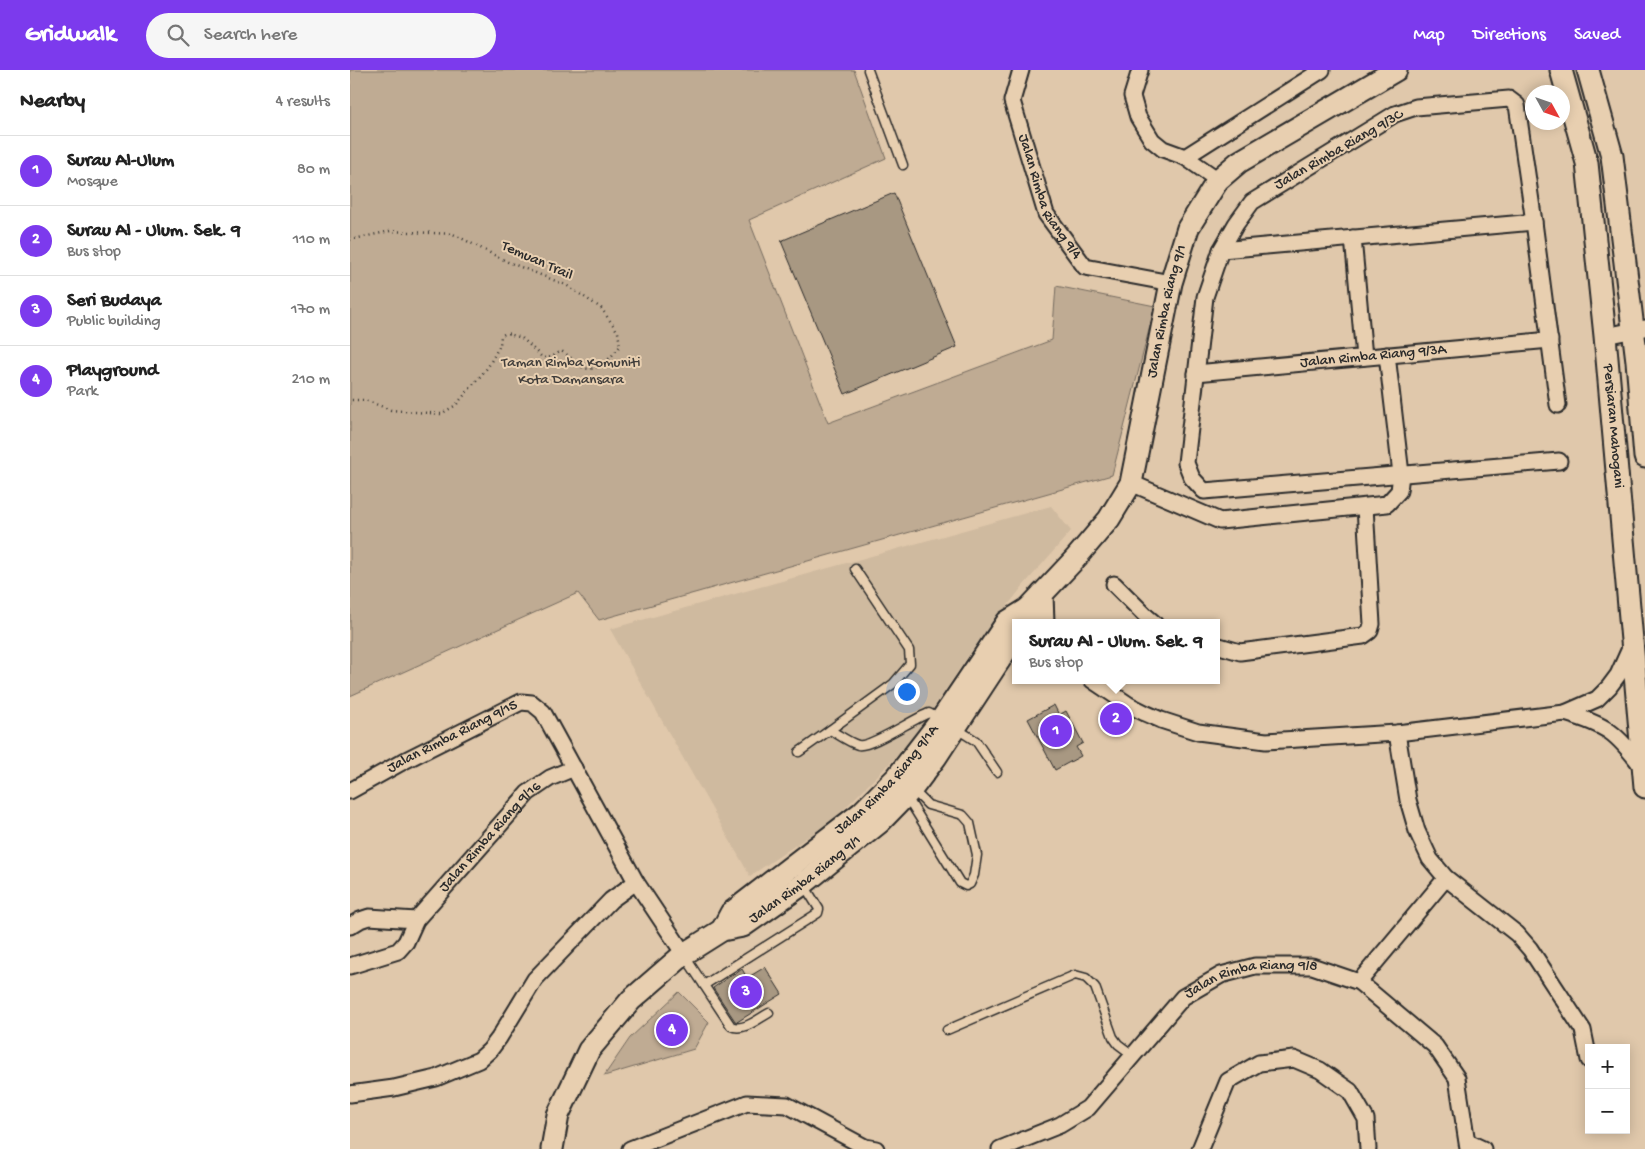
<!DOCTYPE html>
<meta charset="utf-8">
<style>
:root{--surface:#fff;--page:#f6f6f6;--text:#222;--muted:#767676;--line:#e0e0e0;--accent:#7c3aed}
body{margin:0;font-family:"Gochi Hand",sans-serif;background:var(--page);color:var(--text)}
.controls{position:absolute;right:15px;bottom:15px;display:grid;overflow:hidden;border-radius:0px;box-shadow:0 2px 12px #0003}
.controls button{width:45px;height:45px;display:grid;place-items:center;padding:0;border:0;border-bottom:1px solid var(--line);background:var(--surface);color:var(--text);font:25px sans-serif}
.compass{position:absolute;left:1175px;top:15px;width:45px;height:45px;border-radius:50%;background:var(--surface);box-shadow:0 2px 12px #0003;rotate:130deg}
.you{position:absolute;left:556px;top:621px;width:18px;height:18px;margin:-12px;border:4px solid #fff;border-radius:50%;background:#1a73e8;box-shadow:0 0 0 8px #1a73e833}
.badge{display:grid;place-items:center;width:32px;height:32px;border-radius:50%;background:var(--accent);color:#fff;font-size:16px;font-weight:700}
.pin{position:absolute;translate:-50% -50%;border:2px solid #fff;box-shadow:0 1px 5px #0006}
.popup{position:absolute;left:662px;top:549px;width:208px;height:65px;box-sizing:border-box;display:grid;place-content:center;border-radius:0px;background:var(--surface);filter:drop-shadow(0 1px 4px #0005);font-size:16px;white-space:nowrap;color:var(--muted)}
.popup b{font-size:19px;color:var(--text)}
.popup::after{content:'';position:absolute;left:50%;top:100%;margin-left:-10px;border:10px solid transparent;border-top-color:var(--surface)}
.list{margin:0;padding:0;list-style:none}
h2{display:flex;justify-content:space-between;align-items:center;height:65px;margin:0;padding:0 20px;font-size:21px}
h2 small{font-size:16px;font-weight:400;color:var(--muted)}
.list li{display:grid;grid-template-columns:32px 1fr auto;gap:15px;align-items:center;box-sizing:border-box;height:70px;padding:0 20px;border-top:1px solid var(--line)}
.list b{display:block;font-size:19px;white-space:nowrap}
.list p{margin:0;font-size:16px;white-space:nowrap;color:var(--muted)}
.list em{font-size:16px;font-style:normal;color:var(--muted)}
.icon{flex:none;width:28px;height:28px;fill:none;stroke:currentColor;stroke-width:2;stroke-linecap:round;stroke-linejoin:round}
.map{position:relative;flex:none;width:1295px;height:1079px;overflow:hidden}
header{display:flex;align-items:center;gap:30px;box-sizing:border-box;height:70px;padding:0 25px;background:var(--accent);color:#fff}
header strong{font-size:24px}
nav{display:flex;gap:28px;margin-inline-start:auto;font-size:18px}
.search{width:350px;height:45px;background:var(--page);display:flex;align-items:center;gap:12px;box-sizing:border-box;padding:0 18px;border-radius:28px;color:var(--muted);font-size:19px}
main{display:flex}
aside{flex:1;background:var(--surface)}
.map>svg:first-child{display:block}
</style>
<header>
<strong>Gridwalk</strong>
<div class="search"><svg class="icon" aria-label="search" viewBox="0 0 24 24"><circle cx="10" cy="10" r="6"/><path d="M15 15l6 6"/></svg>Search here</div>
<nav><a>Map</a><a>Directions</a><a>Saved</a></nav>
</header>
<main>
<aside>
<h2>Nearby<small>4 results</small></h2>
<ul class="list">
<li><span class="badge">1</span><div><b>Surau Al-Ulum</b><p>Mosque</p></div><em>80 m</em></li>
<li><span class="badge">2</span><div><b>Surau Al - Ulum. Sek. 9</b><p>Bus stop</p></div><em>110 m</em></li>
<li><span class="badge">3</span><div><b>Seri Budaya</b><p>Public building</p></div><em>170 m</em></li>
<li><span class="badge">4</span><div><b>Playground</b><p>Park</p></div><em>210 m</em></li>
</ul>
</aside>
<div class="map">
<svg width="1295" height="1079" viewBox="0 0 1295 1079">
<rect width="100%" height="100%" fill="#e0c8ab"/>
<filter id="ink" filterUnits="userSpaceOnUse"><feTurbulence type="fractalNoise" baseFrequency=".02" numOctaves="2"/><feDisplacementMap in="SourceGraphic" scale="10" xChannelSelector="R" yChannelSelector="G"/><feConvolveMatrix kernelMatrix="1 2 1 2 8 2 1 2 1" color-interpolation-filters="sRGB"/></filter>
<g filter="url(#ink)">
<polygon fill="#cfba9f" points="701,436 721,461 673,516 621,582 559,674 484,749 400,806 260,559"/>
<g fill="#bfab93" stroke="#756b5f">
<polygon points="0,0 504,0 536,88 399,150 478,353 702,270 706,216 805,236 762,405 249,550 228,523 0,626"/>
<polygon points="329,922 359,952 344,979 254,1006 280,968"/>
</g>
<g fill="#a89882" stroke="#2b2b2b">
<polygon points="544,123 607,277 495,324 431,171"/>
<polygon points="704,635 709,645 716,641 733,673 726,677 731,686 705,700 678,649"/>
<polygon points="415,897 432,924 387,952 385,951 363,918 383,904 384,905 392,899 397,908"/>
</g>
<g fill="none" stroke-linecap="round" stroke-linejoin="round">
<defs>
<g id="lane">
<polyline points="518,0 553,95"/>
<polyline points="607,659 626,671 647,702"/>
<polyline points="480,660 543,614 560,594 559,580 505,499"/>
<path d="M 449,682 L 480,660 C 488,664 498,672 508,675 C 520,678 563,649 579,643 L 590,649"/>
<polyline points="557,727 610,813 616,816 620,814 624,805 627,785 620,753 613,745 578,735 563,720"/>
<path d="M 334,885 L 381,956 C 393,962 408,949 419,943"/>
<polyline points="354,915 468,843 469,839 454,815"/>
<polyline points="597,960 725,905 736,908 745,917 763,967 768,974 784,986"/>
</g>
<g id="street">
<path id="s1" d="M 671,0 L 662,31 L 696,144 L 735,197 L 821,213"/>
<polyline points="790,0 782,26 788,47 802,70 813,79 835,87 868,110"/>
<polyline points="835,87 972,0"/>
<polyline points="1003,168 1014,287"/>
<polyline points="871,180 1184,152"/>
<polyline points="1255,266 1295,258"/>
<path id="s2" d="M 846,303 L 1200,270"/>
<polyline points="1208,335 1184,152 1167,35 1159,29 1066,37 1045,44 902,132 886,154 871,180 855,227 836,393 842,408 854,421 1209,391"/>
<polyline points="781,413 870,451 1037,434 1049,421 1051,404 1037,285"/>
<polyline points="764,514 797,547 804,553"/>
<polyline points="866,575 890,582 1013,566 1020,561 1022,554 1015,437"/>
<polyline points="742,610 779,635 795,643 811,650 848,662 916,671 1047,663 1215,643 1247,629 1259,617 1268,605 1282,574"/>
<path d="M 1215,643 C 1257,655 1267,663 1293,698"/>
<polyline points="1047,663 1058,730 1067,761 1080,789 1096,808 1167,864 1180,879 1233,960 1239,990"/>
<path id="s3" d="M 0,721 L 54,691 L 171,632 L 182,633 L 193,642 L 286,812 L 261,830 L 185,909 L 149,968 L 140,980 L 129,990 L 86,1008 L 44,1018 L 0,1024"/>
<polyline points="286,812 334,884"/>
<polyline points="0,856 10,850 19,847 66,850"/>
<path id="s4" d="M 0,896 L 48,881 L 56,872 L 66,850 L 178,723 L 200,708 L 224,698"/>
<polyline points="1009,912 1096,808"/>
<polyline points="1118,1072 1133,1079"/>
<polyline points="280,1079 397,1033 437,1035 515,1077 526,1079"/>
<path id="s5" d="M 650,1079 L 710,1055 L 738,1038 L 833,927 L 871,905 L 905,896 L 962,896 L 1009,912 L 1085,976 L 1107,1008 L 1118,1079"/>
<polyline points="850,1079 878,1011 909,993 944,989 970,1000 1000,1021 1016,1049 1018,1079"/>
</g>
<g id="secondary">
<path id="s6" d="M 1211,0 L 1237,93 L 1255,266 L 1295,717"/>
<polyline points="1238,0 1262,86 1287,291 1295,387"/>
<polyline points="692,524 693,553"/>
<path id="s7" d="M 672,553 L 678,539 L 725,489 L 759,449 L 781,413 L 821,213 L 838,158 L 868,110 L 889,92 L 1046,0"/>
<path id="s8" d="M 372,860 L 381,843 L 511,743 L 547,707 L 591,650 L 657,552 L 678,539"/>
<path id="s9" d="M 202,1079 L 208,1045 L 239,980 L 281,930 L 334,884 L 372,860 L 393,856 L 453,814 L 530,752 L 562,719 L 586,687 L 666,565"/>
</g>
</defs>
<use href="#lane" stroke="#2b2b2b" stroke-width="11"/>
<use href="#street" stroke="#2b2b2b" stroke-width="19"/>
<use href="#secondary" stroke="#2b2b2b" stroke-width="25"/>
<path stroke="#2b2b2b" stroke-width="2.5" stroke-dasharray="1 4" stroke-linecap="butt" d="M 0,170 L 40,161 L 103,164 L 158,192 L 216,215 L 251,238 L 268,262 L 270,276 C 261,287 247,306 230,296 C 223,292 221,286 211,281 L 202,287 L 193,288 L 172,268 L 156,263 L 151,266 L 150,275 L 138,297 L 106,335 L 91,344 L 41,340 L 15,330 L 0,330"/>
<use href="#lane" stroke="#e8cfb0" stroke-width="8"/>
<use href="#street" stroke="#e8cfb0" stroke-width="15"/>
<use href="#secondary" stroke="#e8cfb0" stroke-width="21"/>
</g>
</g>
<g text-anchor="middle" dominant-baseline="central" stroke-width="4" stroke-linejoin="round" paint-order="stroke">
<g font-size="15" fill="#2b2b2b" stroke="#e8cfb0">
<text transform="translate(989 80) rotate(-30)">Jalan Rimba Riang 9/3C</text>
<text stroke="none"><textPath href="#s1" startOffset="136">Jalan Rimba Riang 9/4</textPath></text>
<text transform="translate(187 191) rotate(24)">Temuan Trail</text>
<text stroke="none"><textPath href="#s7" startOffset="354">Jalan Rimba Riang 9/1</textPath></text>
<text stroke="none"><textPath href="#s2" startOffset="178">Jalan Rimba Riang 9/3A</textPath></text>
<text stroke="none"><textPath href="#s6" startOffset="361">Persiaran Mahogani</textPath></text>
<text stroke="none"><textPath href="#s3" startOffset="116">Jalan Rimba Riang 9/15</textPath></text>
<text stroke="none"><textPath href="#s8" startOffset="225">Jalan Rimba Riang 9/1A</textPath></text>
<text stroke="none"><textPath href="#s4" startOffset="198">Jalan Rimba Riang 9/16</textPath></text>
<text stroke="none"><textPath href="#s9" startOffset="386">Jalan Rimba Riang 9/1</textPath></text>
<text stroke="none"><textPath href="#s5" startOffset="316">Jalan Rimba Riang 9/8</textPath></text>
</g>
<g font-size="15" fill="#413e3b" stroke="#e8cfb0">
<text x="221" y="293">Taman Rimba Komuniti<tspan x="221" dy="17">Kota Damansara</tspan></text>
</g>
</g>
</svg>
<div class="controls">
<button>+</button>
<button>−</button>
</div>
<svg class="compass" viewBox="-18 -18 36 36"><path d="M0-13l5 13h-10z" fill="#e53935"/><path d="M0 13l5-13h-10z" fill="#767676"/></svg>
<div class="you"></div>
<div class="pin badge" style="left:706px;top:661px">1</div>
<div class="pin badge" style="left:766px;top:649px">2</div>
<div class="popup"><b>Surau Al - Ulum. Sek. 9</b>Bus stop</div>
<div class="pin badge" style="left:396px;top:922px">3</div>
<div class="pin badge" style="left:322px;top:960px">4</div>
</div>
</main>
